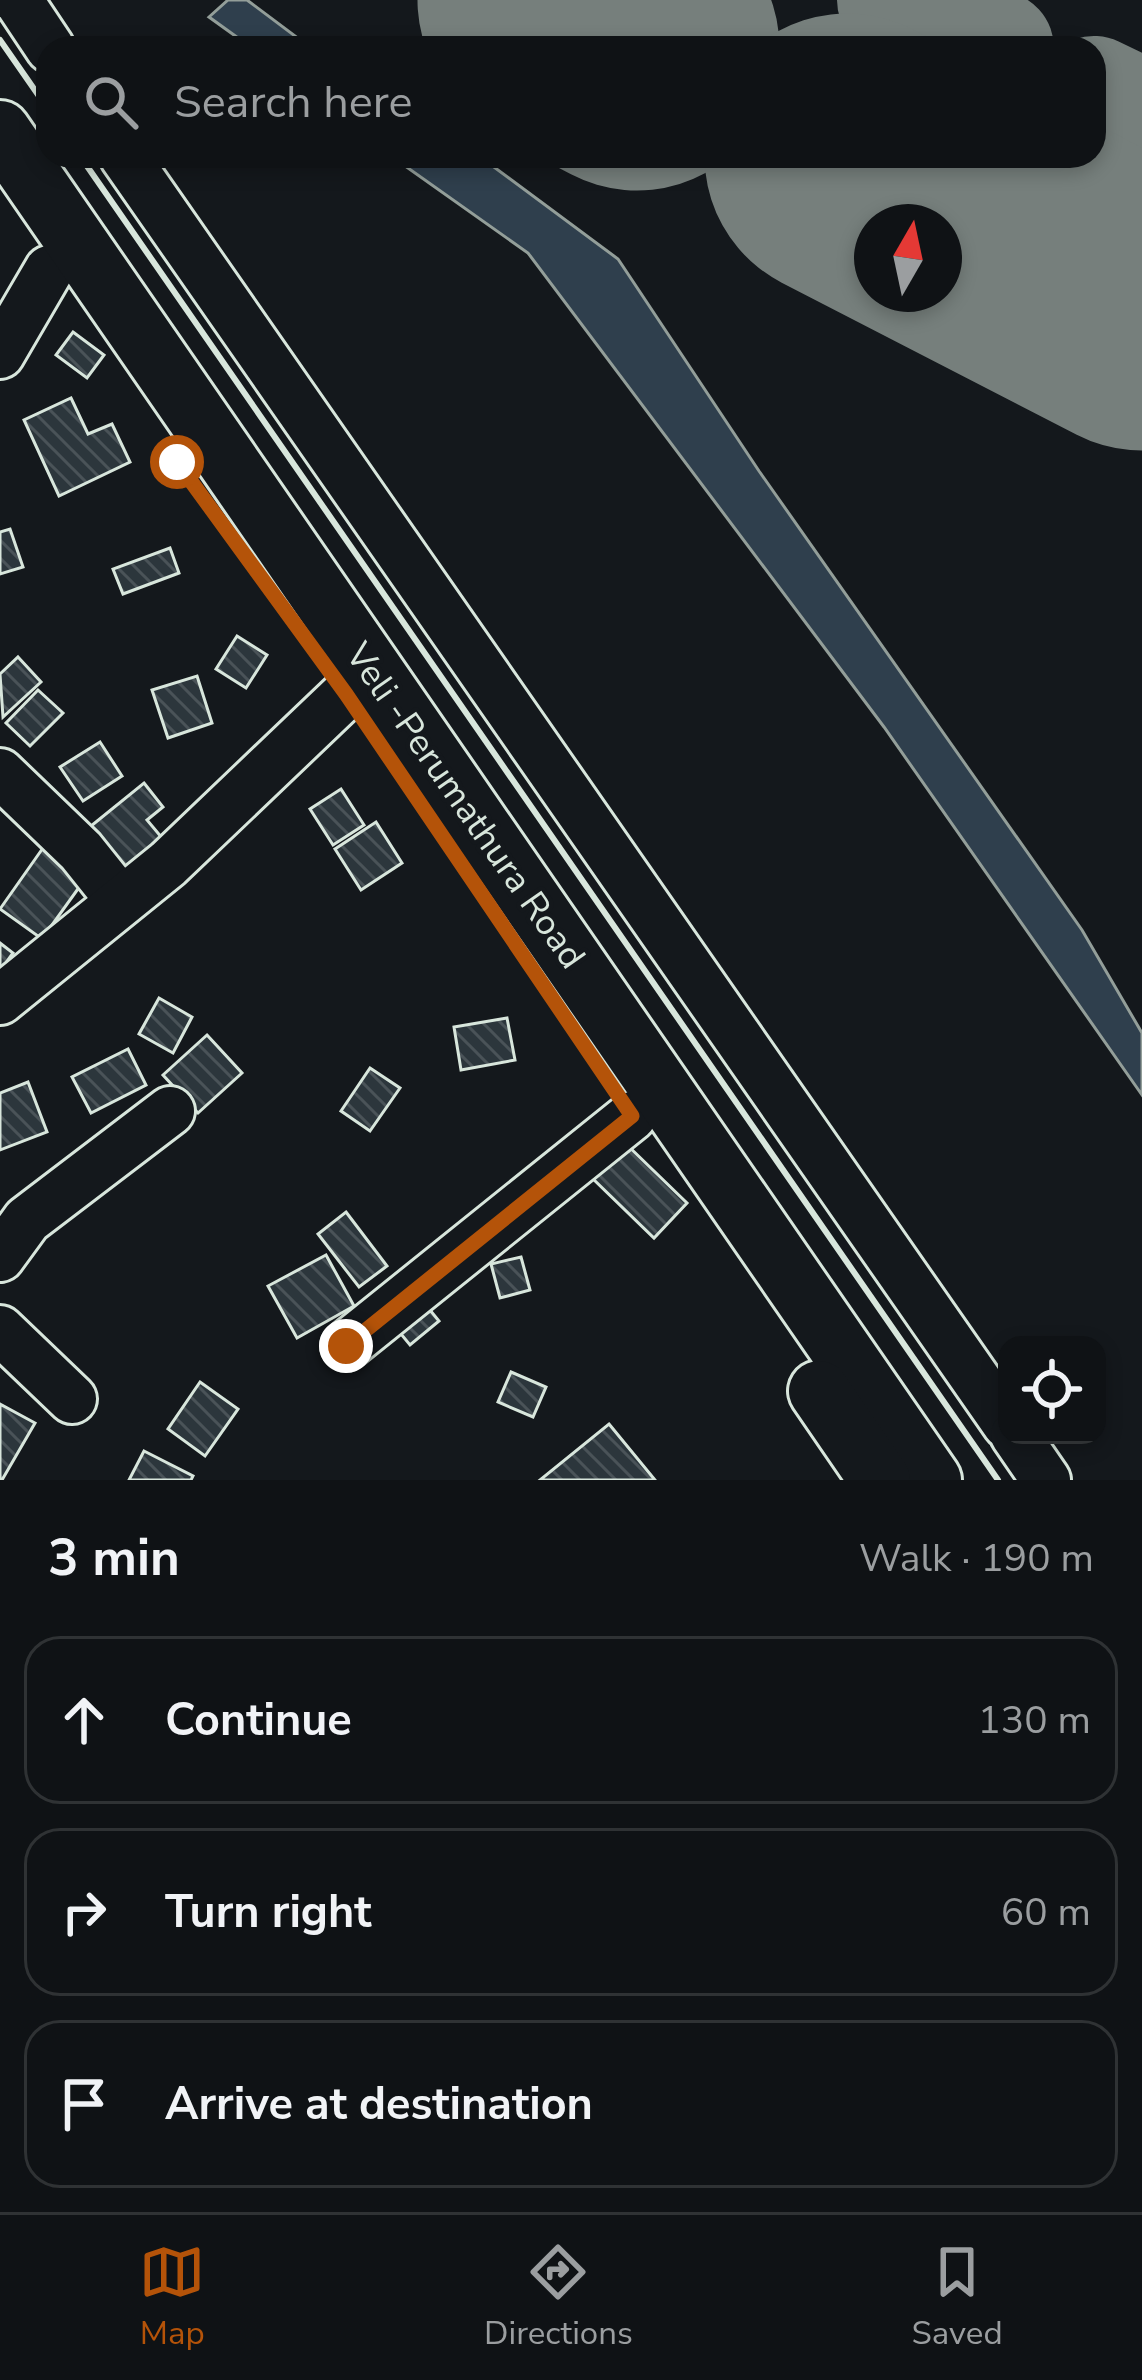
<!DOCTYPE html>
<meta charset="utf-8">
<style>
:root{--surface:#0f1215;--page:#1d2022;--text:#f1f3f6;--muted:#9b9ea0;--line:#2f3234;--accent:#b45309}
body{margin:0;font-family:"Nunito Sans",sans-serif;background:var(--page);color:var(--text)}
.controls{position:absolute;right:36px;bottom:36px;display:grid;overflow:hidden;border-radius:24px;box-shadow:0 6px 18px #0003}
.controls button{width:108px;height:108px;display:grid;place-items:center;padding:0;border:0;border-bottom:3px solid var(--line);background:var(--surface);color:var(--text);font:60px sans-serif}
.compass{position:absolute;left:854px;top:204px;width:108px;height:108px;border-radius:50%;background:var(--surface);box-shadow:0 6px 18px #0003;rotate:9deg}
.stop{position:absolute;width:36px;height:36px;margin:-27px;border:9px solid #b45309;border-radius:50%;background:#fff}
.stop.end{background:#b45309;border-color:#fff;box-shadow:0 3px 12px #0008}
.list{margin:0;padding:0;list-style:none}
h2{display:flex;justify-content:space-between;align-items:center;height:156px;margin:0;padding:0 48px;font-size:51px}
h2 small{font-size:39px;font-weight:400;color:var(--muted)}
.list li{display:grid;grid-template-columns:78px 1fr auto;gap:36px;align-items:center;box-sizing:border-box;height:168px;margin:0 24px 24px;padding:0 24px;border:3px solid var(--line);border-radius:36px}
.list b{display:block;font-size:45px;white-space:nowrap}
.list em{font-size:39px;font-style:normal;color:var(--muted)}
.icon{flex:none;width:66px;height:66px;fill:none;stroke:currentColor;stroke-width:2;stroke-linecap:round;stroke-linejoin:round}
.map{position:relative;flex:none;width:1142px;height:1480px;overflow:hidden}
.search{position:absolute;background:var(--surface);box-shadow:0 6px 18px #0003;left:36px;right:36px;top:36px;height:132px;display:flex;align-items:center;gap:30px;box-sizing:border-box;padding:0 42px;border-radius:36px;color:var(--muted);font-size:45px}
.sheet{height:732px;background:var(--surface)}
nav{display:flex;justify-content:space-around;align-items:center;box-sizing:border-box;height:168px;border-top:3px solid var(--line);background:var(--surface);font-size:33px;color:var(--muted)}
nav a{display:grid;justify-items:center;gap:6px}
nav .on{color:var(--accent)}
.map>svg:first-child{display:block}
</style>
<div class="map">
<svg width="1142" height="1480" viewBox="0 0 1142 1480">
<defs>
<pattern id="building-back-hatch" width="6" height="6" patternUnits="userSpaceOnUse" patternTransform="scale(3)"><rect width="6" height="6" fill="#2c363c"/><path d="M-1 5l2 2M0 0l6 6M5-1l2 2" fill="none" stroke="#4a5358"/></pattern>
</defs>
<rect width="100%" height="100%" fill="#14181c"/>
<g fill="#2f3f4d" stroke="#939e99" stroke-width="3">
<polygon points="228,0 247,0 311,48 252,48 209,17"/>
<polygon points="391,156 479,156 618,259 759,471 1082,930 1142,1033 1142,1095 884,727 528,253"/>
</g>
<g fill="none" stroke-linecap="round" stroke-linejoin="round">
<g stroke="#767f7c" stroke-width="114">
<polyline points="894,0 997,48"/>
<polyline points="1094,93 1142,116"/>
</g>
<g stroke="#767f7c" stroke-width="285">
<polyline points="560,0 570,13 637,48"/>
<polyline points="847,156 1142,308"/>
</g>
</g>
<g fill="url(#building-back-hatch)" stroke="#d8e6dc" stroke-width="3">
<polygon points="73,332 104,355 87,378 56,355"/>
<polygon points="71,398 88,434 112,424 130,462 59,496 24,420"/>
<polygon points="10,529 23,567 0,574 0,532"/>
<polygon points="170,548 179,573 123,594 113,569"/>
<polygon points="237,636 267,655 246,688 216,669"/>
<polygon points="18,657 41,682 3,717 0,674"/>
<polygon points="197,676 212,723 168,738 152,690"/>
<polygon points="38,690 63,713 30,746 6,723"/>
<polygon points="100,742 122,776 83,801 60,767"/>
<polygon points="144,783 163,807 147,820 173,851 136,881 91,826"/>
<polygon points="341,789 364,825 333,845 310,809"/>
<polygon points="376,822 402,863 361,890 335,849"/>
<polygon points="50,838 93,868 42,939 0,909"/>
<polygon points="0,943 13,953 0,971"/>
<polygon points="159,998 192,1017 173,1053 139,1034"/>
<polygon points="507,1018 515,1060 461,1070 454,1027"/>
<polygon points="207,1035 242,1073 198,1113 163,1075"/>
<polygon points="128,1049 146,1085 91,1113 72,1077"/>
<polygon points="370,1068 400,1088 370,1131 341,1111"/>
<polygon points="28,1082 47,1132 0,1150 0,1093"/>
<polygon points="624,1142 687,1203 654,1238 590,1176"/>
<polygon points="346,1212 387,1266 359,1287 318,1234"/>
<polygon points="326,1255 354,1306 297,1338 268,1286"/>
<polygon points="521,1257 530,1290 500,1298 491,1264"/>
<polygon points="425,1304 439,1321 410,1345 396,1328"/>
<polygon points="511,1372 546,1387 533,1417 498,1402"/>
<polygon points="200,1382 238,1409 205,1456 168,1429"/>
<polygon points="0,1404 35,1423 2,1480 0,1480"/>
<polygon points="609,1424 655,1480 540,1480"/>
<polygon points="144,1451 193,1476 191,1480 129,1480"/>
</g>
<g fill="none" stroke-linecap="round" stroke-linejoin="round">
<defs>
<g id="minor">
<polyline points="18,0 50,48"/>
<polyline points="124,156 1007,1424"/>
<polyline points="0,354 49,270"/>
<polyline points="0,773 81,851 121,901"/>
<polyline points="0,1000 168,864 346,694"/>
<polyline points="0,1257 27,1220 170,1111"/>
<polyline points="0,1330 72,1399"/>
<polyline points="346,1346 632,1116"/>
<polyline points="1015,1435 1046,1480"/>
</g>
<g id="major">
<polyline points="0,131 931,1480"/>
<polyline points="819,1391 880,1480"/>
</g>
</defs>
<use href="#minor" stroke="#d8e6dc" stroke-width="54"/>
<use href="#major" stroke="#d8e6dc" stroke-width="66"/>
<use href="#minor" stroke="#14181c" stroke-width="48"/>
<use href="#major" stroke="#14181c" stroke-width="60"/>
<g stroke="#d8e6dc" stroke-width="6">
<polyline points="0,40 48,109"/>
<polyline points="80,156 998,1480"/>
</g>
</g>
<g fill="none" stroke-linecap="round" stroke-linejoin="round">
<polyline stroke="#b45309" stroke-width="15" points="177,462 346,694 632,1116 346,1346"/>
</g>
<g text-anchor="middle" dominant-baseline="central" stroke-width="9" stroke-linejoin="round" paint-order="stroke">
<g font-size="36" fill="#d8e6dc" stroke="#14181c">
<text transform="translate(465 806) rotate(55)">Veli -Perumathura Road</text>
</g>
</g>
</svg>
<div class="controls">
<button><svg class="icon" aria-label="locate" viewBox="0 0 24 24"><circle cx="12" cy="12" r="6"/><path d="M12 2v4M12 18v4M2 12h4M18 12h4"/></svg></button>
</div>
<svg class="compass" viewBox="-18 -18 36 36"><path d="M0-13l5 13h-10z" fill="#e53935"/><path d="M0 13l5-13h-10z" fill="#9b9ea0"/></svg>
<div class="stop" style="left:177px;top:462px"></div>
<div class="stop end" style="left:346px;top:1346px"></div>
<div class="search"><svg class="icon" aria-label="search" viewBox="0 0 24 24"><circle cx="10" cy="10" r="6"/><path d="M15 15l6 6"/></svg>Search here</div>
</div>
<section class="sheet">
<h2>3 min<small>Walk · 190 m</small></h2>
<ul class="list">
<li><svg class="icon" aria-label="ahead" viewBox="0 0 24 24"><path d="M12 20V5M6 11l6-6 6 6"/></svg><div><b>Continue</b></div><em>130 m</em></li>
<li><svg class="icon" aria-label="right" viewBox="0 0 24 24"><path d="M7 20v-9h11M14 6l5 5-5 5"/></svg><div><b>Turn right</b></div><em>60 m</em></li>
<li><svg class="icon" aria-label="arrive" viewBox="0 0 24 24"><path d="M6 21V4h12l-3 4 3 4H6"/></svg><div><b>Arrive at destination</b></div></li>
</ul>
</section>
<nav>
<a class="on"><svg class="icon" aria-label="map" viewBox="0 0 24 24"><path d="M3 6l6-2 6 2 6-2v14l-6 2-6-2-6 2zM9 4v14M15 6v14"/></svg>Map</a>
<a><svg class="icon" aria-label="directions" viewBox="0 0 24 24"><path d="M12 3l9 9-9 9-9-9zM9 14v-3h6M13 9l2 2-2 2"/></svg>Directions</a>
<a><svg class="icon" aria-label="saved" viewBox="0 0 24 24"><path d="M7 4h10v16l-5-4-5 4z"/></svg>Saved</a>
</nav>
